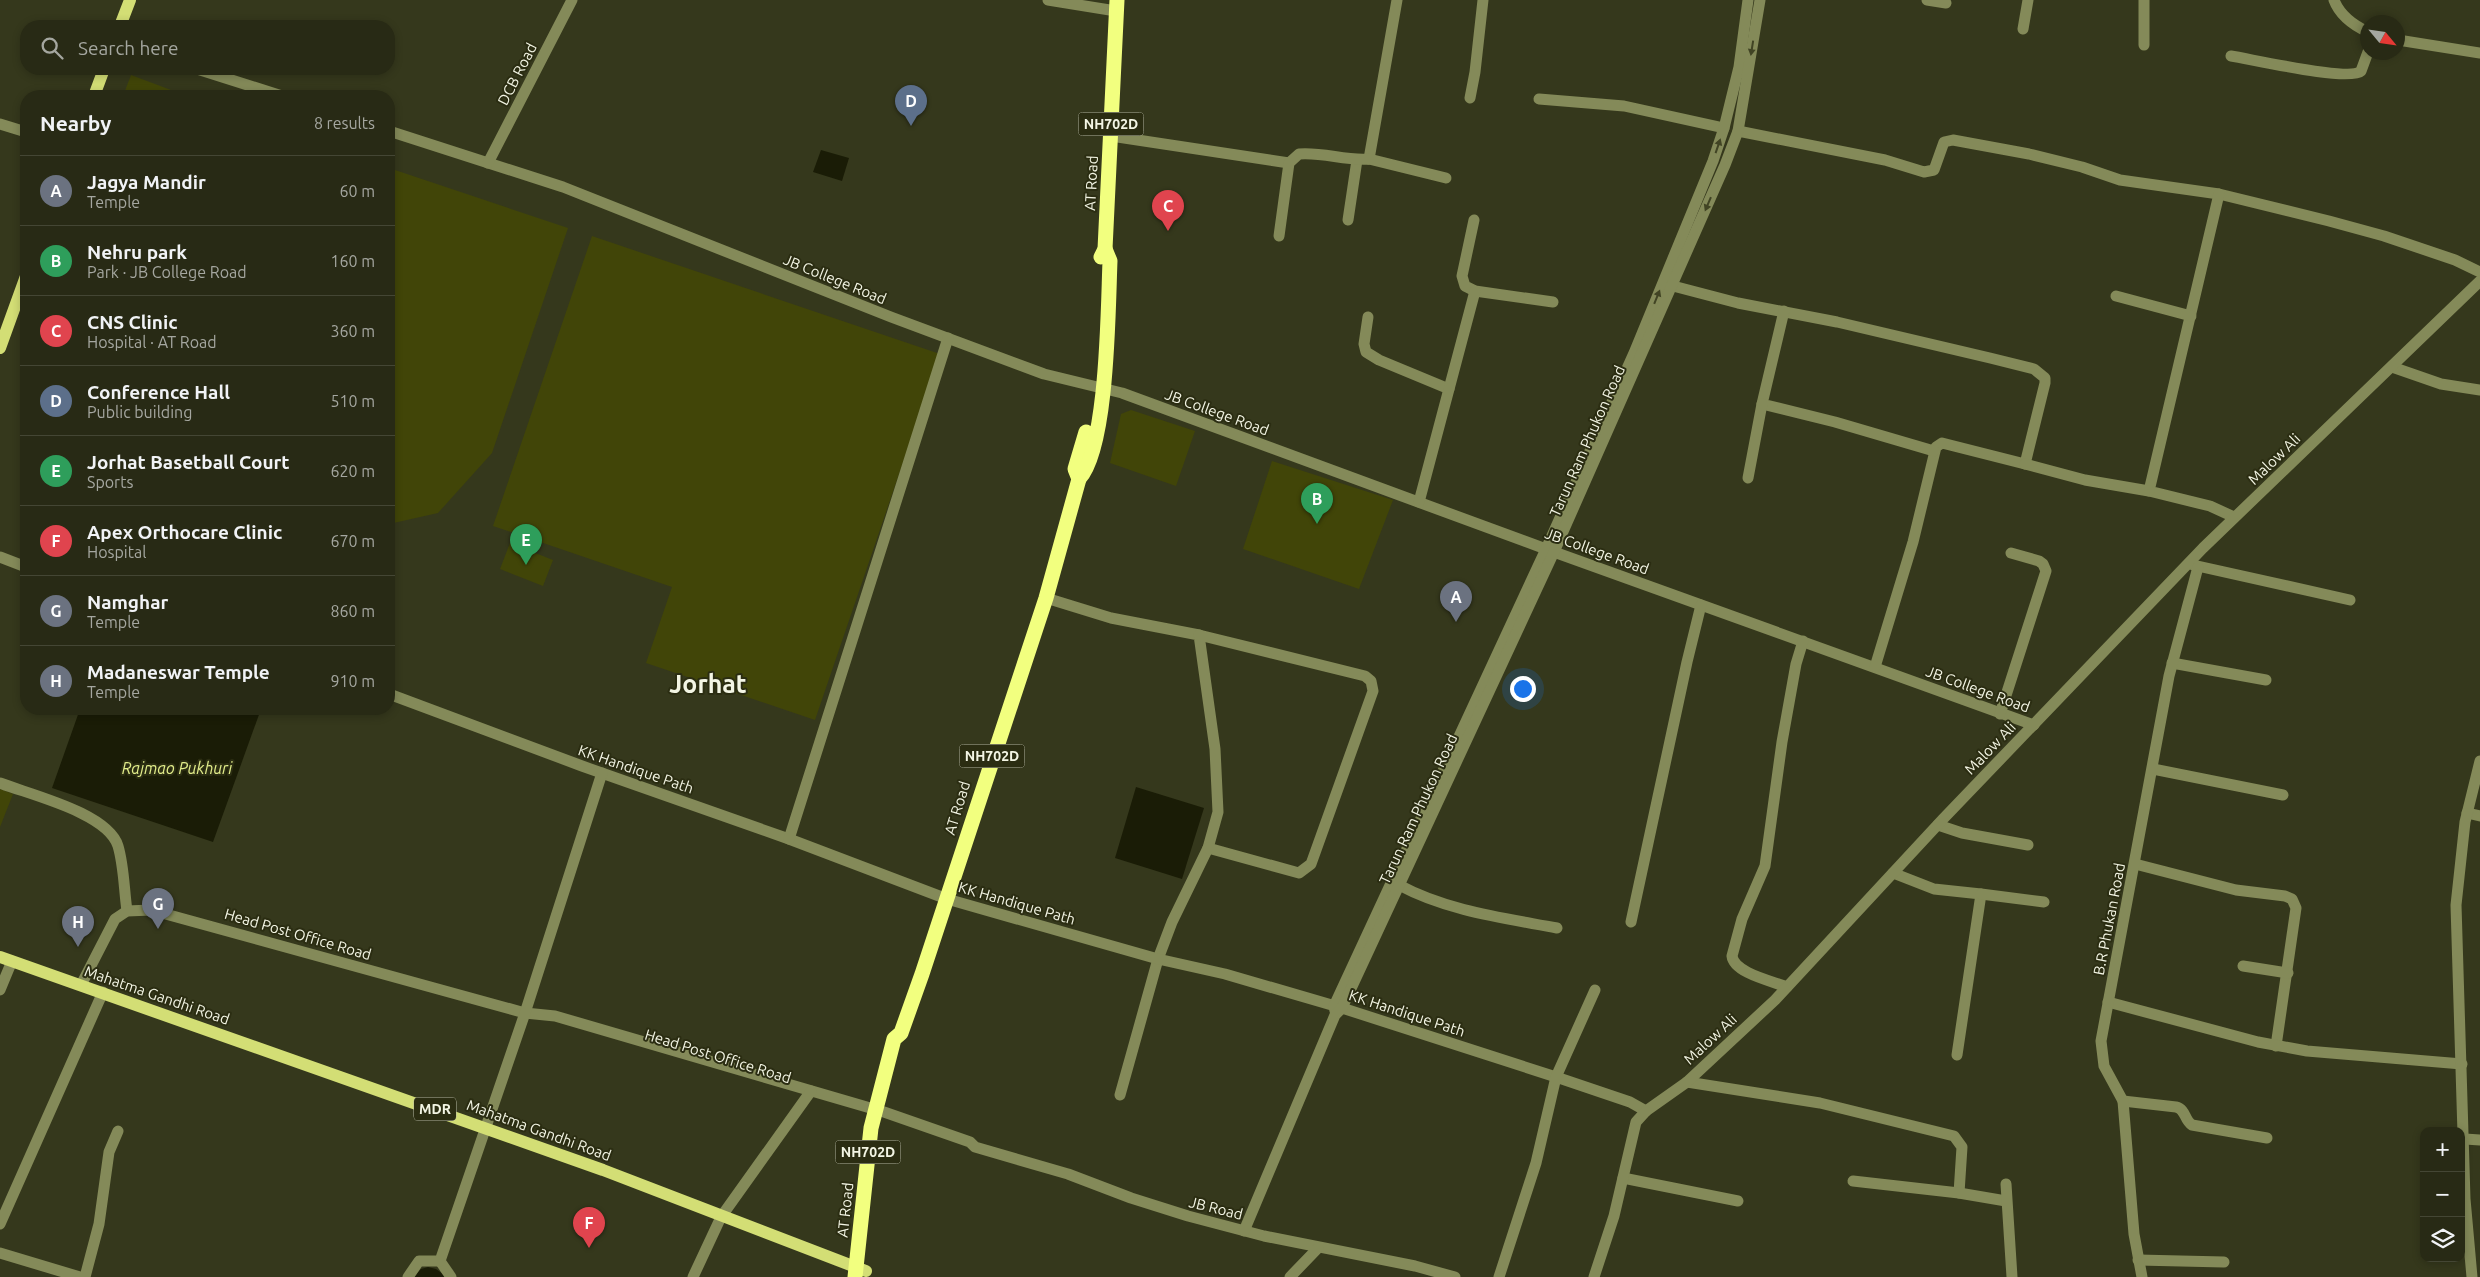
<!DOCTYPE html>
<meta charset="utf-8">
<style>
:root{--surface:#282a15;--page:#30321e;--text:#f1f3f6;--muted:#a5a7a0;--line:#444634;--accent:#ea580c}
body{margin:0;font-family:Ubuntu,sans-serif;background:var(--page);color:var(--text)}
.controls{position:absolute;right:15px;bottom:15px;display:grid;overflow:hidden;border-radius:10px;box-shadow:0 2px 8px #0003}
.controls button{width:45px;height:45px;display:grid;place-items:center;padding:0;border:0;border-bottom:1px solid var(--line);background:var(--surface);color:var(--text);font:25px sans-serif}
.compass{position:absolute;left:2360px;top:15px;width:45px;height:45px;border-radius:50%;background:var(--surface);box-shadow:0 2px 8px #0003;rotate:119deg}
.you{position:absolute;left:1522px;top:688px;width:18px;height:18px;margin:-12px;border:4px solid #fff;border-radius:50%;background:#1a73e8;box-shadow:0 0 0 8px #1a73e833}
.badge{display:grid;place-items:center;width:32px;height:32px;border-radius:50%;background:var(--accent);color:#fff;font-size:16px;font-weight:700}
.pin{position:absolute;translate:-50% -41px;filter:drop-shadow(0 1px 2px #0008)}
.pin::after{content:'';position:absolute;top:26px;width:18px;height:15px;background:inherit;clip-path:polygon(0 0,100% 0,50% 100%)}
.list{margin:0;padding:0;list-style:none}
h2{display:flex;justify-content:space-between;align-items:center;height:65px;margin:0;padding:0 20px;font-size:21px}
h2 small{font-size:16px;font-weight:400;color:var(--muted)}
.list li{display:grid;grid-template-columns:32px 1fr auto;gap:15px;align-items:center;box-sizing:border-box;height:70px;padding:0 20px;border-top:1px solid var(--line)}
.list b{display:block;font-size:19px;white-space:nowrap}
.list p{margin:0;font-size:16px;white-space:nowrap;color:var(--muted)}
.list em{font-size:16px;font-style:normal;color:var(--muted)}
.icon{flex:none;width:28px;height:28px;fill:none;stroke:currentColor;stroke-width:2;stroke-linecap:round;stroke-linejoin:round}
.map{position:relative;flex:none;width:2480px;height:1277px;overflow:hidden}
.search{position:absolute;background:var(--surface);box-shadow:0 2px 8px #0003;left:20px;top:20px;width:375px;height:55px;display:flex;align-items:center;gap:12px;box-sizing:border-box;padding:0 18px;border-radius:20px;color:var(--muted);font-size:19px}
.panel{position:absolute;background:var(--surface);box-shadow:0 2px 8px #0003;left:20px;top:90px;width:375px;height:625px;border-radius:20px}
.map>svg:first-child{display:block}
</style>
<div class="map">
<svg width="2480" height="1277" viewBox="0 0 2480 1277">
<rect width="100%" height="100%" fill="#35381c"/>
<g fill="#414508">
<polygon points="131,75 187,96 123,96"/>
<polygon points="389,168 568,228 492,453 438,513 389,524"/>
<polygon points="592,236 940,354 815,720 646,663 672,587 493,526"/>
<polygon points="1131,410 1195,431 1176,486 1110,463 1121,414"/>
<polygon points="1272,461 1393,500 1359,589 1243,549"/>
<polygon points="510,543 553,560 543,586 500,569"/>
<polygon points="0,789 13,794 0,827"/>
</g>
<g fill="#1a1c06">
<polygon points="821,150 849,158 842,181 813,172"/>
<polygon points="80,709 261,709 213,842 52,788"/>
<polygon points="1136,787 1204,808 1182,879 1115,858"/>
<polygon points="428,1267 436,1269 447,1277 413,1277 421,1269"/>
</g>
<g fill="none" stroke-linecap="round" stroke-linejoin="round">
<g stroke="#848a59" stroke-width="11">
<polyline points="1048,0 1116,11"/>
<polyline points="1927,0 1946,3"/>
<path d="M 2334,0 C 2340,16 2353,25 2368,32"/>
<polyline points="2023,29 2028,0"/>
<polyline points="2398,40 2480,53"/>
<polyline points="2144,45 2144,0"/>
<path d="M 2231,56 C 2251,59 2350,82 2361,71 L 2368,52"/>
<polyline points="197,69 282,96"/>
<polyline points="1470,98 1475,72 1483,0"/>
<polyline points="1539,99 1624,106 1724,128"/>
<polyline points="0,124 26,132"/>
<polyline points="389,131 563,187 891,317 1044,374 1122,393 1554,552 2034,725"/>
<polyline points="1738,131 1885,160 1924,172 1934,170 1944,142 1953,140 2029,154 2082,167 2120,180 2219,194 2329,221 2384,236 2455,260 2480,272"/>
<polyline points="1111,136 1289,163"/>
<polyline points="1369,159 1397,0"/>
<polyline points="488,163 572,0"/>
<polyline points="2219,194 2149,491 2210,506 2234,517"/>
<polyline points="1348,220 1357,160"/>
<polyline points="1474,220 1462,276 1465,286 1475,291 1553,302"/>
<path d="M 1279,236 L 1289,163 L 1299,154 C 1324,152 1345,161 1369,159 L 1446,178"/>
<polyline points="1673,286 1738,303 1837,322 1990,358 2034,369 2045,378 2045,383 2025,464 1942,443 1936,447 1913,542 1875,667"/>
<polyline points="2116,296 2191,316"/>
<polyline points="1784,311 1762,404 1835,422 1934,451"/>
<polyline points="1368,317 1364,344 1366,352 1379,360 1449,389"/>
<polyline points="2392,367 2441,384 2480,390"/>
<polyline points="2025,464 2085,480 2149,491"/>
<polyline points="1748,478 1762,404"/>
<polyline points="1419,502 1475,291"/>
<polyline points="0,557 26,567"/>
<polyline points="2193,565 2350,600"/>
<polyline points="1046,598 1111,618 1199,635 1215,749 1218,812 1208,848 1172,922 1158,959 1120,1095"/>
<polyline points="1199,635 1365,676 1371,681 1373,691 1311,864 1299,873 1208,848"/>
<polyline points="2172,663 2266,680"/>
<polyline points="389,694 582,766 789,839 947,899 1158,959 1225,974 1342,1008 1556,1077 1630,1102 1646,1111"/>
<polyline points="2000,714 2046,571 2043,564 2039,561 2011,553"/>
<polyline points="2153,769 2283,795"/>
<path d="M 0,783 C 31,795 108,813 118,846 C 124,866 124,890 127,911"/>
<polyline points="2467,813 2480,816"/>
<polyline points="1938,825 1962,833 2028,845"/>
<polyline points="789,839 948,338"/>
<polyline points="2135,864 2236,890 2285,896 2292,899 2296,908 2276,1046"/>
<polyline points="1893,873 1934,889 1981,894 1957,1055"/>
<path d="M 1399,885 C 1447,911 1504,918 1557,928"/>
<polyline points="1981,894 2044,902"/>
<polyline points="1631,922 1687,662 1701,605"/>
<polyline points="2243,966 2288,973"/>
<polyline points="81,985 115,919 127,911 151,910 525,1013 555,1016 884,1112 970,1142 975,1147 1068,1174 1131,1198 1188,1216 1264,1236 1415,1266 1455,1277"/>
<path d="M 1787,987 C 1772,981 1734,973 1732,956 L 1742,919 L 1765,866 L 1782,742 L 1796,664 L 1803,641"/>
<polyline points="0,990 12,961"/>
<polyline points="2108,1002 2258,1042 2307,1051 2462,1064"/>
<polyline points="1335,1011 1334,1006 1546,549 1634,353 1713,161 1724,128 1739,67 1748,0"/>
<polyline points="1687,1082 1820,1103 1954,1136 1962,1147 1959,1193"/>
<path d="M 2123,1101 L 2176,1107 C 2186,1109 2184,1120 2192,1125 L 2267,1138"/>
<polyline points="2465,1139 2480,1140"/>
<polyline points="1623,1178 1738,1201"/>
<polyline points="1853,1181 1959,1193 2006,1201"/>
<polyline points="2006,1184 2012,1277"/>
<polyline points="0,1224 103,992"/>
<polyline points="1244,1231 1335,1015 1342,1008 1554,552 1725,165 1738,131 1760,0"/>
<polyline points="0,1253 80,1277"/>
<polyline points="2138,1260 2224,1262"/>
<polyline points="440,1261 451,1277"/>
<polyline points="85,1277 99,1224 109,1152 118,1131"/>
<polyline points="408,1277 419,1261 440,1261 525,1013 602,773"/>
<polyline points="693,1277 721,1217 811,1091"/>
<polyline points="1290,1277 1318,1248"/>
<polyline points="1499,1277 1536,1163 1556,1077 1595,990"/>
<polyline points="1594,1277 1614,1216 1636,1122 1646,1111 1687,1082 1775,1000 1943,819 2203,548 2480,281"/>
<polyline points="2142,1277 2134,1234 2123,1101 2104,1066 2101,1041 2169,676 2198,567"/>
<polyline points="2472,1277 2465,1199 2456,905 2465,822 2480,761"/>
</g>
<g stroke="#d3de75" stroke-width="12">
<polyline points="120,26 130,0"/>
<polyline points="94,96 104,69"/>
<polyline points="0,348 26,276"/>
<polyline points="0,957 603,1170 866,1271"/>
</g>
<g stroke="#f2ff7f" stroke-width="15">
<polyline points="1101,257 1105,249 1117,0"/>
<polyline points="1079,479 1075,469 1086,432"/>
<path d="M 855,1277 L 871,1128 L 894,1039 L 901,1033 L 922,974 L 1046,598 L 1079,479 C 1108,448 1108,307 1110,261 L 1105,249"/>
</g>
</g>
<defs><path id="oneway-solid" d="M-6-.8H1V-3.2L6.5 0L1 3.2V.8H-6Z" transform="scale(1.25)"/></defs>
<g fill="#414424">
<use href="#oneway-solid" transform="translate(1752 48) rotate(99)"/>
<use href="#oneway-solid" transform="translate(1718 146) rotate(-71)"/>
<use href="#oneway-solid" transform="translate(1708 204) rotate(113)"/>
<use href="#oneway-solid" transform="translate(1657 297) rotate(-68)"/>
</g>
<g text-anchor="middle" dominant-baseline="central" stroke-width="4" stroke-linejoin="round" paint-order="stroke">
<g fill="#2b2d12" stroke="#b7b9a5" stroke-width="1">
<rect x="1078.5" y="112.5" width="65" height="23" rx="4"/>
<rect x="959.5" y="744.5" width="65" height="23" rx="4"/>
<rect x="414" y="1097.5" width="42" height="23" rx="4"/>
<rect x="835.5" y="1140.5" width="65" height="23" rx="4"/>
</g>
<g font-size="14" font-weight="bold" fill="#f3f5e4">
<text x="1111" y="124">NH702D</text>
<text x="992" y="756">NH702D</text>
<text x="435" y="1109">MDR</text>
<text x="868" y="1152">NH702D</text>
</g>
<g font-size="15" fill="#f3f5e4" stroke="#2b2d12">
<text transform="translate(517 74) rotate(-63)">DCB Road</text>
<text transform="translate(1091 183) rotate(-87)">AT Road</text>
<text transform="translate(835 279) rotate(22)">JB College Road</text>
<text transform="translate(1217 412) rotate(20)">JB College Road</text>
<text transform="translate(1587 441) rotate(-66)">Tarun Ram Phukon Road</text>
<text transform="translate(2274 459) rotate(-44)">Malow Ali</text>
<text transform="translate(1597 551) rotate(20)">JB College Road</text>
<text transform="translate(1978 689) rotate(20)">JB College Road</text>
<text transform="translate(1990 748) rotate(-46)">Malow Ali</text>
<text transform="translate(636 769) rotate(19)">KK Handique Path</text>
<text transform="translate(957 808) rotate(-73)">AT Road</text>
<text transform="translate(1418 809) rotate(-65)">Tarun Ram Phukon Road</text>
<text transform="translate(1017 903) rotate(16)">KK Handique Path</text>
<text transform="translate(2109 919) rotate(-79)">B.R Phukan Road</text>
<text transform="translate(298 934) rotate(16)">Head Post Office Road</text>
<text transform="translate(157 995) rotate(19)">Mahatma Gandhi Road</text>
<text transform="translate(1407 1013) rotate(18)">KK Handique Path</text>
<text transform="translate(1710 1039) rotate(-43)">Malow Ali</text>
<text transform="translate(718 1056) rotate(17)">Head Post Office Road</text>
<text transform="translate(539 1130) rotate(20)">Mahatma Gandhi Road</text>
<text transform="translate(1216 1208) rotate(14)">JB Road</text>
<text transform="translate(845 1210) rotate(-84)">AT Road</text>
</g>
<g font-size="16" font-style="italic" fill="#e1ec8a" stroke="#2b2d12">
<text x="177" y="768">Rajmao Pukhuri</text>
</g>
<g font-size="25" font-weight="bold" fill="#f3f5e4" stroke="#2b2d12">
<text x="708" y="684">Jorhat</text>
</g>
</g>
</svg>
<div class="controls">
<button>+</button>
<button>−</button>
<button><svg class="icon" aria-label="layers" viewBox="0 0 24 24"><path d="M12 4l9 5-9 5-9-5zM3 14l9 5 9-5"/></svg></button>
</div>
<svg class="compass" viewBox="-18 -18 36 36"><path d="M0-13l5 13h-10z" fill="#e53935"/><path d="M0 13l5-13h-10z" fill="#a5a7a0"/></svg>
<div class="you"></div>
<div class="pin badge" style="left:1456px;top:622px;background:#6b7280">A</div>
<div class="pin badge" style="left:1317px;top:524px;background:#2e9e5b">B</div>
<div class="pin badge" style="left:1168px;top:231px;background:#e0444e">C</div>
<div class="pin badge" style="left:911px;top:126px;background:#5c6f8a">D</div>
<div class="pin badge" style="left:526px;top:565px;background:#2e9e5b">E</div>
<div class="pin badge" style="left:589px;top:1248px;background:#e0444e">F</div>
<div class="pin badge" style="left:158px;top:929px;background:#6b7280">G</div>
<div class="pin badge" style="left:78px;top:947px;background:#6b7280">H</div>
<div class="search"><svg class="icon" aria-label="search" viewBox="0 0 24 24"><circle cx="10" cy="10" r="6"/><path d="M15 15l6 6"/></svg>Search here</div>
<section class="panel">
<h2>Nearby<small>8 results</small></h2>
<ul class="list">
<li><span class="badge" style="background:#6b7280">A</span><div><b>Jagya Mandir</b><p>Temple</p></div><em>60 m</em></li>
<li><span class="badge" style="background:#2e9e5b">B</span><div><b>Nehru park</b><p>Park · JB College Road</p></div><em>160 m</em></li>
<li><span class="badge" style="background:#e0444e">C</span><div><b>CNS Clinic</b><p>Hospital · AT Road</p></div><em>360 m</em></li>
<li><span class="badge" style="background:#5c6f8a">D</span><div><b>Conference Hall</b><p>Public building</p></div><em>510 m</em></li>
<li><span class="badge" style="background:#2e9e5b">E</span><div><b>Jorhat Basetball Court</b><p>Sports</p></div><em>620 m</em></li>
<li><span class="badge" style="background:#e0444e">F</span><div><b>Apex Orthocare Clinic</b><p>Hospital</p></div><em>670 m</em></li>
<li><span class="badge" style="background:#6b7280">G</span><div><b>Namghar</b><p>Temple</p></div><em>860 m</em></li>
<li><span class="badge" style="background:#6b7280">H</span><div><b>Madaneswar Temple</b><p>Temple</p></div><em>910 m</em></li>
</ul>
</section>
</div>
